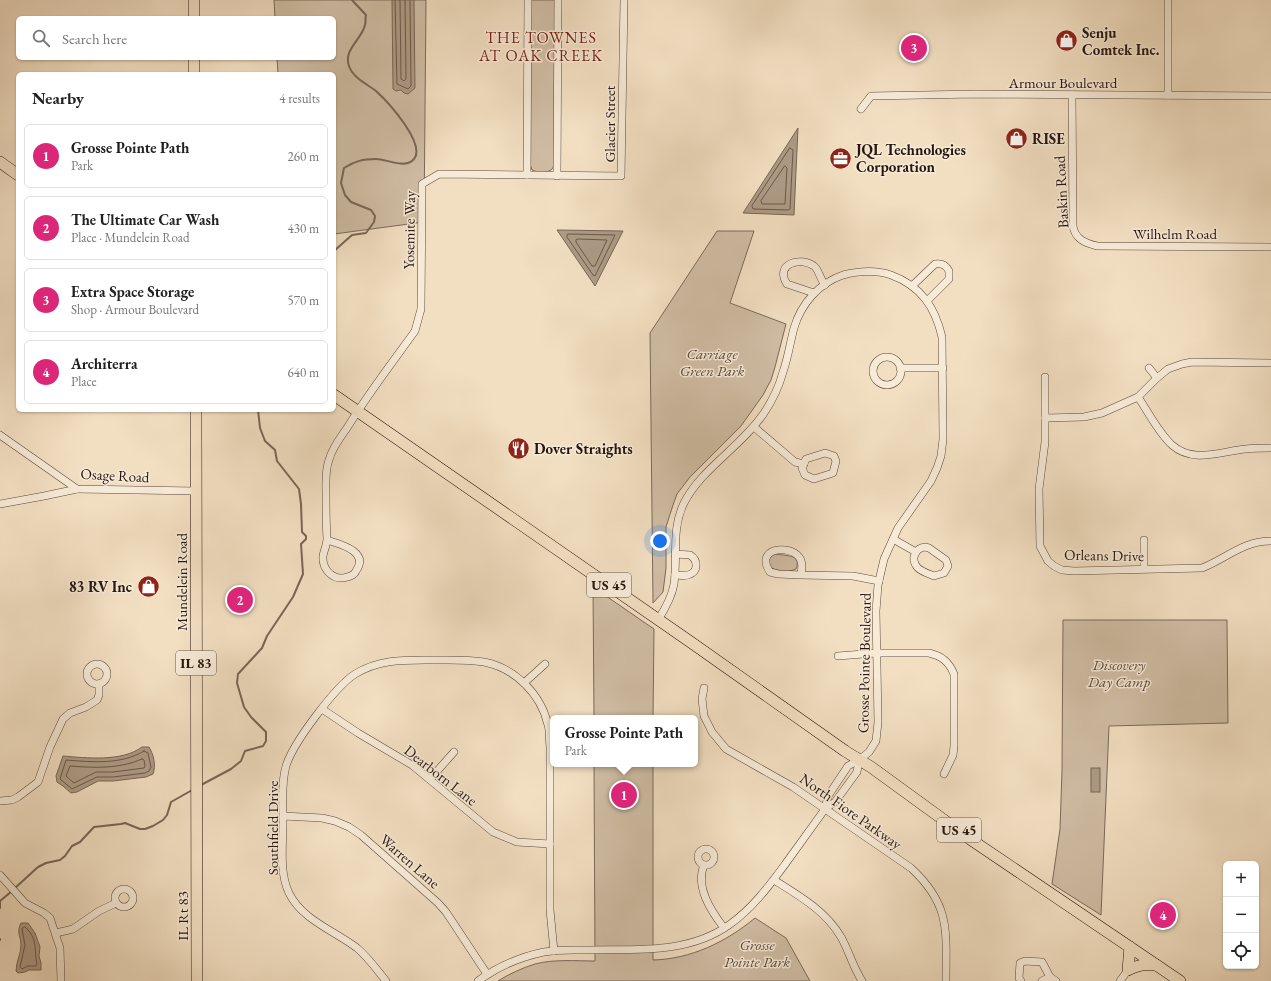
<!DOCTYPE html>
<meta charset="utf-8">
<style>
:root{--surface:#fff;--page:#f2f2f2;--text:#222;--muted:#767676;--line:#e0e0e0;--accent:#db2777}
body{margin:0;font-family:"EB Garamond",serif;background:var(--page);color:var(--text)}
.controls{position:absolute;right:12px;bottom:12px;display:grid;overflow:hidden;border-radius:6px;box-shadow:0 1px 3px #0004}
.controls button{width:36px;height:36px;display:grid;place-items:center;padding:0;border:0;border-bottom:1px solid var(--line);background:var(--surface);color:var(--text);font:20px sans-serif}
.you{position:absolute;left:660px;top:541px;width:14px;height:14px;margin:-10px;border:3px solid #fff;border-radius:50%;background:#1a73e8;box-shadow:0 0 0 6px #1a73e833}
.badge{display:grid;place-items:center;width:26px;height:26px;border-radius:50%;background:var(--accent);color:#fff;font-size:13px;font-weight:700}
.pin{position:absolute;translate:-50% -50%;border:2px solid #fff;box-shadow:0 1px 4px #0006}
.popup{position:absolute;left:550px;top:715px;width:148px;height:52px;box-sizing:border-box;display:grid;place-content:center;border-radius:6px;background:var(--surface);filter:drop-shadow(0 1px 3px #0005);font-size:13px;white-space:nowrap;color:var(--muted)}
.popup b{font-size:15px;color:var(--text)}
.popup::after{content:'';position:absolute;left:50%;top:100%;margin-left:-8px;border:8px solid transparent;border-top-color:var(--surface)}
.list{margin:0;padding:0;list-style:none}
h2{display:flex;justify-content:space-between;align-items:center;height:52px;margin:0;padding:0 16px;font-size:17px}
h2 small{font-size:13px;font-weight:400;color:var(--muted)}
.list li{display:grid;grid-template-columns:26px 1fr auto;gap:12px;align-items:center;box-sizing:border-box;height:64px;margin:0 8px 8px;padding:0 8px;border:1px solid var(--line);border-radius:6px}
.list b{display:block;font-size:15px;white-space:nowrap}
.list p{margin:0;font-size:13px;white-space:nowrap;color:var(--muted)}
.list em{font-size:13px;font-style:normal;color:var(--muted)}
.icon{flex:none;width:22px;height:22px;fill:none;stroke:currentColor;stroke-width:2;stroke-linecap:round;stroke-linejoin:round}
.map{position:relative;flex:none;width:1271px;height:981px;overflow:hidden}
.search{position:absolute;background:var(--surface);box-shadow:0 1px 3px #0004;left:16px;top:16px;width:320px;height:44px;display:flex;align-items:center;gap:10px;box-sizing:border-box;padding:0 14px;border-radius:6px;color:var(--muted);font-size:15px}
.panel{position:absolute;background:var(--surface);box-shadow:0 1px 3px #0004;left:16px;top:72px;width:320px;height:340px;border-radius:6px}
.map>svg:first-child{display:block}
</style>
<div class="map">
<svg width="1271" height="981" viewBox="0 0 1271 981">
<rect width="100%" height="100%" fill="#f2dfc2"/>
<filter id="stains"><feTurbulence type="fractalNoise" baseFrequency=".005" numOctaves="4"/><feColorMatrix values="0 0 0 0 .2 0 0 0 0 .09 0 0 0 0 .02 0 0 0 .5 -.17"/></filter>
<radialGradient id="worn" r=".72"><stop offset=".6" stop-color="#630" stop-opacity="0"/><stop offset="1" stop-color="#630" stop-opacity=".3"/></radialGradient>
<g fill="#cfbda4" stroke="#7b6a5a">
<polygon points="274,0 426,0 424,222 334,234 334,74 278,74 277,58 334,58 334,18 275,18"/>
<path d="M 529,0 L 555,0 L 554,163 C 554,163 553,169 552,169 C 548,174 536,172 532,170 L 529,161 Z"/>
<polygon points="717,231 754,231 730,303 786,324 775,367 771,380 763,395 741,426 690,477 677,494 673,505 666,527 666,568 663,592 653,603 650,333"/>
<path d="M 775,554 C 786,556 802,554 796,569 C 788,573 775,571 768,566 L 769,558 Z"/>
<polygon points="593,587 654,629 653,718 594,718"/>
<polygon points="1063,620 1227,620 1228,723 1109,726 1101,915 1052,884 1060,829 1062,771"/>
<path d="M 594,764 L 653,764 L 653,960 C 691,959 726,942 755,918 L 786,938 L 810,981 L 498,981 C 509,974 522,968 535,964 C 554,959 576,961 595,961 Z"/>
</g>
<g fill="#ad9b85" stroke="#776656">
<polygon points="392,0 414,0 415,88 408,94 404,93 401,90 396,91 393,89"/>
<polygon points="798,128 794,215 743,213"/>
<polygon points="557,230 623,231 595,286"/>
<path d="M 142,747 L 149,747 C 154,755 156,766 153,774 L 146,777 L 113,781 L 98,781 L 77,792 L 71,793 L 63,786 L 57,782 L 56,776 L 63,756 C 86,758 122,762 142,747 Z"/>
<rect x="1091" y="768" width="9" height="24"/>
<path d="M 21,923 L 28,923 L 35,933 L 40,947 L 39,956 L 41,963 L 41,970 L 29,970 L 25,972 L 18,973 L 16,971 C 16,962 21,954 21,945 C 21,937 16,932 21,923 Z"/>
</g>
<g fill="none" stroke-linecap="round" stroke-linejoin="round">
<g stroke="#6a584a" stroke-width="1">
<polyline points="395,0 397,84 408,89 411,86 410,0"/>
<polyline points="400,0 401,79 404,81 406,79 405,0"/>
<polygon points="790,148 793,150 790,209 788,210 753,209 752,206"/>
<polygon points="785,166 787,168 785,204 762,204 761,201"/>
<polygon points="568,234 615,235 595,276 593,275 567,237"/>
<polygon points="578,239 607,240 595,266 592,266 576,242 576,240"/>
<path d="M 144,751 L 148,753 L 151,767 L 149,771 L 145,773 L 113,777 L 97,777 L 72,789 L 60,779 L 66,760 C 92,762 121,765 144,751 Z"/>
<path d="M 142,759 L 144,760 L 145,766 L 144,768 L 113,772 L 96,772 L 74,783 L 66,776 L 70,766 C 94,768 120,769 142,759 Z"/>
<path d="M 25,927 C 38,938 34,950 37,965 L 35,966 L 28,966 L 22,969 L 20,967 L 25,945 L 22,929 Z"/>
</g>
<g stroke="#776656" stroke-width="2">
<path d="M 334,251 L 352,235 L 366,233 L 374,222 L 375,216 L 371,210 L 351,202 L 345,195 L 341,183 L 344,168 C 355,161 363,159 376,159 C 386,159 403,168 412,161 C 430,147 387,101 376,91 C 367,84 353,78 349,66 C 343,50 362,39 365,25 C 366,22 365,18 366,15 L 352,0"/>
<polyline points="201,785 231,769 241,761 245,751 263,746 266,741 266,732 251,717 244,707 237,683 238,674 262,648 267,636 293,597 303,574 301,544 306,539 306,536 302,532 301,504 299,489 277,461 275,450 265,441 260,428 258,410"/>
<polyline points="15,888 38,867 46,863 60,860 65,856 72,846 80,842 94,827 121,824 125,823 140,829 145,829 153,826 163,820 167,815 171,802 194,789"/>
<polyline points="0,908 0,901 12,891"/>
<polyline points="0,939 0,940"/>
</g>
<defs>
<g id="street">
<path d="M 1072,95 L 1073,226 C 1075,239 1085,243 1097,246 L 1271,247"/>
<polyline points="1168,95 1168,0"/>
<polyline points="861,109 871,96 976,94 1271,96"/>
<polyline points="527,175 528,0"/>
<polyline points="557,176 558,0"/>
<path d="M 912,286 L 935,264 C 942,263 946,265 949,271 L 949,279 L 927,301"/>
<path d="M 814,293 L 787,284 C 774,264 800,256 814,266 C 819,270 820,279 825,285"/>
<circle cx="887" cy="371" r="14"/>
<polyline points="900,368 943,368"/>
<polyline points="1149,368 1157,378"/>
<path d="M 1045,377 L 1045,442 L 1039,489 L 1040,546 L 1048,561 L 1054,566 L 1062,570 L 1074,571 L 1202,568 C 1227,558 1243,541 1271,541"/>
<path d="M 1138,397 C 1149,413 1158,432 1172,445 C 1193,464 1222,451 1246,449 C 1254,448 1263,448 1271,448"/>
<polyline points="1045,418 1084,417 1102,413 1138,397 1157,378 1168,369 1182,364 1192,362 1271,363"/>
<polyline points="754,427 795,462 804,464"/>
<polyline points="0,435 77,489 196,491"/>
<polygon points="825,453 834,456 836,461 833,473 814,479 805,475 802,468 806,459"/>
<polyline points="0,504 44,496 77,489"/>
<polyline points="893,539 916,552"/>
<path d="M 327,540 C 339,544 370,551 356,571 C 354,576 348,577 343,578 C 331,579 322,568 323,556 C 324,550 327,545 327,538 C 326,523 326,508 326,493 C 326,482 325,470 329,460 C 332,448 340,438 347,428 C 368,394 392,363 415,331 L 421,309 L 422,184 L 439,174 L 621,176 L 624,0"/>
<path d="M 925,547 L 929,548 L 946,560 L 948,566 L 944,573 L 934,576 C 929,574 920,571 917,567 C 910,558 916,548 925,547 Z"/>
<path d="M 675,554 L 690,555 C 698,560 699,572 688,575 C 684,576 679,575 675,575"/>
<polyline points="1144,568 1144,540"/>
<path d="M 801,575 L 778,574 L 770,572 C 754,548 789,544 799,557 C 803,562 802,569 801,575 L 853,576 L 879,581"/>
<path d="M 658,620 C 665,609 672,597 674,584 C 678,557 671,529 684,503 C 701,469 742,446 764,413 C 772,401 779,387 783,372 C 788,358 790,343 794,328 C 801,304 819,283 843,275 C 859,271 876,270 891,275 C 921,286 935,307 942,337 L 943,439 L 941,456 L 937,468 L 931,481 L 898,528 L 884,559 L 878,585 L 876,611 L 878,722 L 876,741 L 869,752 L 859,760 L 848,766 L 828,796 L 825,809"/>
<path d="M 838,656 L 876,653 L 929,653 C 942,656 949,662 954,674 L 954,746 L 953,755 L 944,774"/>
<circle cx="97" cy="674" r="10"/>
<polyline points="524,683 545,664"/>
<path d="M 704,688 L 702,699 L 704,716 L 712,732 L 726,749 L 793,787 L 911,868 C 951,905 946,931 946,981"/>
<polyline points="322,709 358,733 412,765 493,832 517,842 550,844"/>
<polyline points="430,779 454,752"/>
<polyline points="0,801 12,800 18,797 38,782 50,747 63,719 70,713 86,707 97,700 99,695 99,684"/>
<polyline points="283,816 322,818 335,821 349,827 361,835 438,903 446,912 487,974"/>
<circle cx="706" cy="857" r="8"/>
<path d="M 704,865 C 695,887 711,911 724,928"/>
<polyline points="0,875 25,903 44,913 50,918 60,948 61,981"/>
<path d="M 774,880 C 798,895 826,911 841,937 C 849,951 853,967 862,981"/>
<circle cx="124" cy="898" r="9"/>
<polyline points="56,933 73,929 99,911 116,903"/>
<path d="M 386,981 C 377,970 368,957 357,948 C 335,931 302,920 289,893 C 279,872 283,845 283,822 C 283,804 281,784 286,766 C 293,743 335,687 355,674 C 379,659 404,660 431,660 C 448,660 467,659 484,662 C 515,668 541,694 548,725 C 550,731 549,739 550,746 L 550,910 L 554,951"/>
<path d="M 478,981 C 497,967 520,957 544,952 C 559,949 574,950 589,950 C 637,949 688,954 729,925 C 753,908 769,886 786,863 C 799,845 812,827 825,809 L 835,802 L 857,772 L 859,760"/>
<polyline points="1021,981 1019,978 1020,963 1025,961 1042,962 1050,977 1056,981"/>
<polyline points="1042,981 1050,977"/>
<polyline points="1120,981 1128,970"/>
</g>
<g id="primary">
<polyline points="194,0 194,18"/>
<polyline points="194,58 194,74"/>
<polyline points="0,162 18,175"/>
<polyline points="334,395 692,643 845,751 871,767 970,839 1180,981"/>
<polyline points="196,410 197,981"/>
<path d="M 1130,947 L 1128,970 C 1137,966 1145,963 1156,965"/>
</g>
</defs>
<use href="#street" stroke="#5a483c" stroke-width="8"/>
<use href="#primary" stroke="#27160f" stroke-width="12"/>
<use href="#street" stroke="#f7ead7" stroke-width="7"/>
<use href="#primary" stroke="#f2dfc2" stroke-width="11"/>
</g>
<defs>
<symbol id="shop-disc" viewBox="-11 -11 22 22"><circle r="9.5" fill="#8f2418" stroke="#f7ead7"/><path d="M-5-2.5h2.3a2.7 3.5 0 0 1 5.4 0H5L5.5 6h-11ZM-1.5-2.5h3a1.5 2.3 0 0 0-3 0Z" fill="#fff"/></symbol>
<symbol id="office-disc" viewBox="-11 -11 22 22"><circle r="9.5" fill="#8f2418" stroke="#f7ead7"/><path d="M-6-3h4V-5.5h4V-3h4V5H-6ZM-1-4.5V-3h2v-1.5ZM-6 0V1H6V0Z" fill="#fff"/></symbol>
<symbol id="restaurant-disc" viewBox="-11 -11 22 22"><circle r="9.5" fill="#8f2418" stroke="#f7ead7"/><path d="M-5-6h1v4h1v-4h1v4h1v-4h1v5L-1.5 .5V6h-2V.5L-5-1ZM5-6V6H3V1.5H1.5Q1.5-4 5-6Z" fill="#fff"/></symbol>
</defs>
<g fill-rule="evenodd">
<use href="#shop-disc" x="1054" y="28" width="25" height="25"/>
<use href="#shop-disc" x="1004" y="126" width="25" height="25"/>
<use href="#office-disc" x="828" y="146" width="25" height="25"/>
<use href="#restaurant-disc" x="506" y="436" width="25" height="25"/>
<use href="#shop-disc" x="136" y="574" width="25" height="25"/>
</g>
<g text-anchor="middle" dominant-baseline="central" stroke-width="3" stroke-linejoin="round" paint-order="stroke">
<g fill="#f7ead7" stroke="#65564b" stroke-width="1">
<rect x="587" y="573" width="44" height="24" rx="3"/>
<rect x="176" y="651" width="40" height="24" rx="3"/>
<rect x="937" y="818" width="44" height="24" rx="3"/>
</g>
<g font-size="14" font-weight="bold" fill="#27160f">
<text x="609" y="585">US 45</text>
<text x="196" y="663">IL 83</text>
<text x="959" y="830">US 45</text>
</g>
<g font-size="15" font-weight="bold" fill="#27160f" stroke="#f7ead7" text-anchor="start">
<text x="1082" y="32">Senju<tspan x="1082" dy="17">Comtek Inc.</tspan></text>
<text x="1032" y="138">RISE</text>
<text x="856" y="149">JQL Technologies<tspan x="856" dy="17">Corporation</tspan></text>
<text x="534" y="448">Dover Straights</text>
<text x="132" y="586" text-anchor="end">83 RV Inc</text>
</g>
<g font-size="15" fill="#27160f" stroke="#f7ead7">
<text x="1063" y="82">Armour Boulevard</text>
<text transform="translate(609 124) rotate(-90)">Glacier Street</text>
<text transform="translate(1061 192) rotate(-93)">Baskin Road</text>
<text transform="translate(409 230) rotate(-89)">Yosemite Way</text>
<text x="1175" y="233">Wilhelm Road</text>
<text transform="translate(115 475) rotate(3)">Osage Road</text>
<text transform="translate(1104 555) rotate(1)">Orleans Drive</text>
<text transform="translate(181 582) rotate(-90)">Mundelein Road</text>
<text transform="translate(864 663) rotate(-89)">Grosse Pointe Boulevard</text>
<text transform="translate(441 775) rotate(38)">Dearborn Lane</text>
<text transform="translate(851 811) rotate(35)">North Fiore Parkway</text>
<text transform="translate(272 828) rotate(-90)">Southfield Drive</text>
<text transform="translate(410 861) rotate(41)">Warren Lane</text>
<text transform="translate(182 916) rotate(-90)">IL Rt 83</text>
</g>
<g font-size="15" font-style="italic" fill="#59483c" stroke="#f7ead7">
<text x="712" y="353">Carriage<tspan x="712" dy="17">Green Park</tspan></text>
<text x="1119" y="664">Discovery<tspan x="1119" dy="17">Day Camp</tspan></text>
<text x="757" y="944">Grosse<tspan x="757" dy="17">Pointe Park</tspan></text>
</g>
<g font-size="16" letter-spacing="1" fill="#7a1f14" stroke="#f7ead7">
<text x="541" y="37">THE TOWNES<tspan x="541" dy="18">AT OAK CREEK</tspan></text>
</g>
</g>
<rect width="100%" height="100%" filter="url(#stains)"/>
<rect width="100%" height="100%" fill="url(#worn)"/>
</svg>
<div class="controls">
<button>+</button>
<button>−</button>
<button><svg class="icon" aria-label="locate" viewBox="0 0 24 24"><circle cx="12" cy="12" r="6"/><path d="M12 2v4M12 18v4M2 12h4M18 12h4"/></svg></button>
</div>
<div class="you"></div>
<div class="pin badge" style="left:624px;top:795px">1</div>
<div class="popup"><b>Grosse Pointe Path</b>Park</div>
<div class="pin badge" style="left:240px;top:600px">2</div>
<div class="pin badge" style="left:914px;top:48px">3</div>
<div class="pin badge" style="left:1163px;top:915px">4</div>
<div class="search"><svg class="icon" aria-label="search" viewBox="0 0 24 24"><circle cx="10" cy="10" r="6"/><path d="M15 15l6 6"/></svg>Search here</div>
<section class="panel">
<h2>Nearby<small>4 results</small></h2>
<ul class="list">
<li><span class="badge">1</span><div><b>Grosse Pointe Path</b><p>Park</p></div><em>260 m</em></li>
<li><span class="badge">2</span><div><b>The Ultimate Car Wash</b><p>Place · Mundelein Road</p></div><em>430 m</em></li>
<li><span class="badge">3</span><div><b>Extra Space Storage</b><p>Shop · Armour Boulevard</p></div><em>570 m</em></li>
<li><span class="badge">4</span><div><b>Architerra</b><p>Place</p></div><em>640 m</em></li>
</ul>
</section>
</div>
